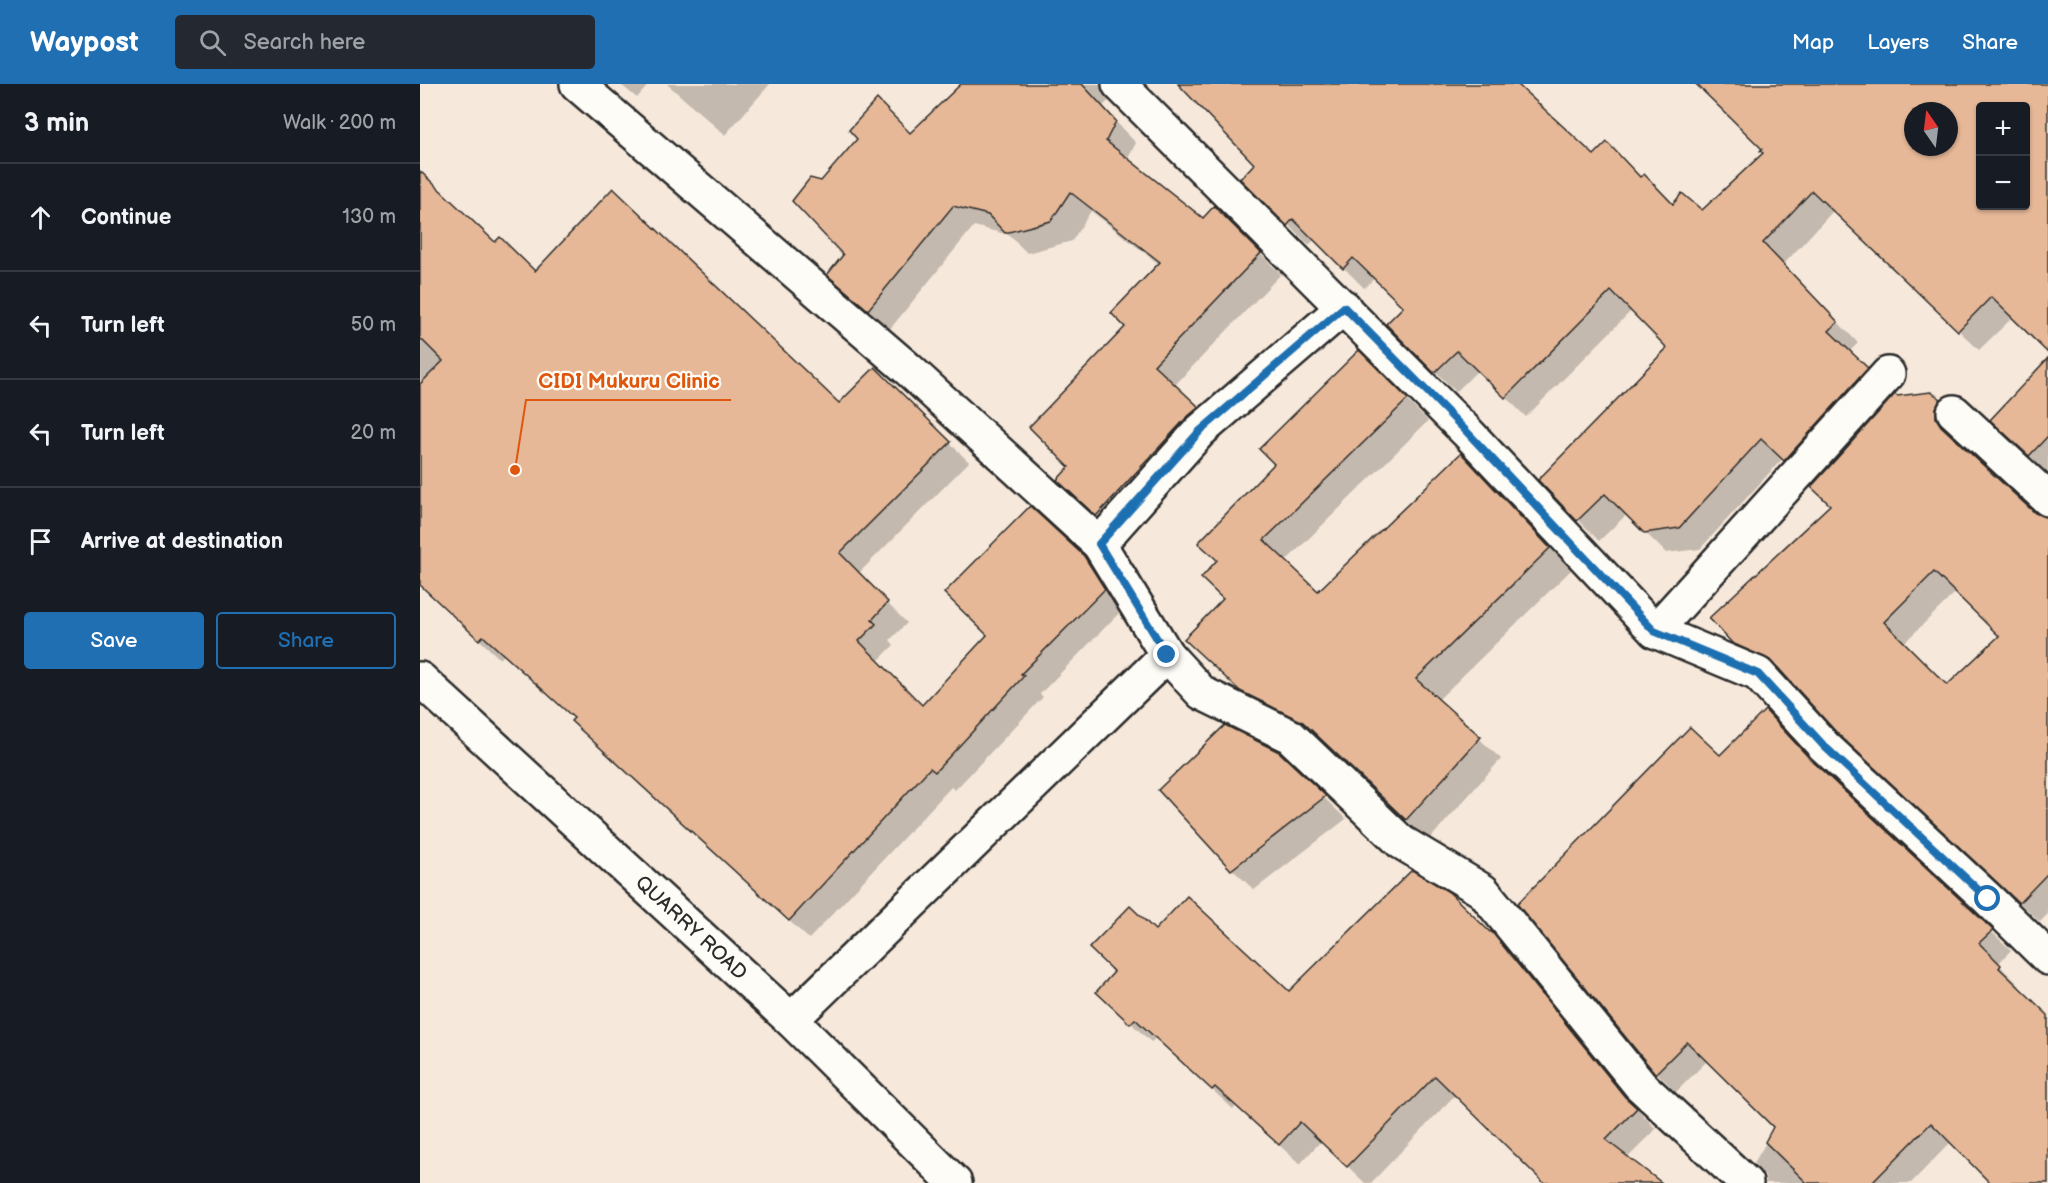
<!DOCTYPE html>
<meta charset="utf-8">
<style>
:root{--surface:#171b24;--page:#242831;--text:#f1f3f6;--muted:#9ea1a6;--line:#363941;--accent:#1f6fb2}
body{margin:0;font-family:"Balsamiq Sans",sans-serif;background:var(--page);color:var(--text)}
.controls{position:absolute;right:18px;top:18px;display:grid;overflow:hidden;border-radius:6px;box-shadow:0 2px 4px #0004}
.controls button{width:54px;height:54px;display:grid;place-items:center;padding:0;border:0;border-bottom:2px solid var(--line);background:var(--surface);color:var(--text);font:30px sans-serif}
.compass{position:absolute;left:1484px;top:18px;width:54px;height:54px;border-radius:50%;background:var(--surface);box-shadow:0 2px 4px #0004;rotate:346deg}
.stop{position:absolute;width:18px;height:18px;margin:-14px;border:4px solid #1f6fb2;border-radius:50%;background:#fff}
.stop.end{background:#1f6fb2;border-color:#fff;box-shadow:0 2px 6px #0008}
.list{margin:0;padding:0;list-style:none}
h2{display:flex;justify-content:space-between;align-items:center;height:78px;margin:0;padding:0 24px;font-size:26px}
h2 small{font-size:20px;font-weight:400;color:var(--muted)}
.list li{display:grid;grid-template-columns:39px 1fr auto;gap:18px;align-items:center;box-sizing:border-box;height:108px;padding:0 24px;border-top:2px solid var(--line)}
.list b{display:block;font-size:22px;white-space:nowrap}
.list em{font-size:20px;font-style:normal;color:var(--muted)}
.actions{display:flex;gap:12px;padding:18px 24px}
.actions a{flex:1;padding:14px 0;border:2px solid var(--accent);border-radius:6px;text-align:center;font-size:21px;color:var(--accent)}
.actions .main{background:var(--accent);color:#fff}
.icon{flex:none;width:33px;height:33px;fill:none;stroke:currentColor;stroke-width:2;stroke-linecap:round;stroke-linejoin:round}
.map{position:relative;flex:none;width:1628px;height:1099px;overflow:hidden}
header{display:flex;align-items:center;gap:36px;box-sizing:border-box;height:84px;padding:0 30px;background:var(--accent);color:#fff}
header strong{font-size:28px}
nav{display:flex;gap:33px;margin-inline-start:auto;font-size:21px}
.search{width:420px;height:54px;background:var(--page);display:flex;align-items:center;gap:15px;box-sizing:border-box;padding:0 21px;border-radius:6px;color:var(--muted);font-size:22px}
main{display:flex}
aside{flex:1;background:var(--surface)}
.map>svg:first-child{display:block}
</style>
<header>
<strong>Waypost</strong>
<div class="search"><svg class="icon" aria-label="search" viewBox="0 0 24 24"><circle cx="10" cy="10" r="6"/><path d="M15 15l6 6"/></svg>Search here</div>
<nav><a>Map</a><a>Layers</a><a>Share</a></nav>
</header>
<main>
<aside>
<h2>3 min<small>Walk · 200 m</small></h2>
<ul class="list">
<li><svg class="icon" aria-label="ahead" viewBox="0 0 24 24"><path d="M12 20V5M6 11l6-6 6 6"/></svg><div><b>Continue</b></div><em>130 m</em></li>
<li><svg class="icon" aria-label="left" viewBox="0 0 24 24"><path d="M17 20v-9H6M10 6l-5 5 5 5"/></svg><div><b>Turn left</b></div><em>50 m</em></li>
<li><svg class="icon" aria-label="left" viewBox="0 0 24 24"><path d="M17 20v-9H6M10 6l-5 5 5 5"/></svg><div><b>Turn left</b></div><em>20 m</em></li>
<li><svg class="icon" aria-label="arrive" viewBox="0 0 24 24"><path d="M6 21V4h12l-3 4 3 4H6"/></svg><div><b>Arrive at destination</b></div></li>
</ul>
<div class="actions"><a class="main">Save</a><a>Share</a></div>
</aside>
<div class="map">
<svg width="1628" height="1099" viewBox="0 0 1628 1099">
<rect width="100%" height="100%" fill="#f6e8da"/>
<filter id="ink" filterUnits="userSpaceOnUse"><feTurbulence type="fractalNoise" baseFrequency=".0167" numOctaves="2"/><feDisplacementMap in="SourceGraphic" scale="12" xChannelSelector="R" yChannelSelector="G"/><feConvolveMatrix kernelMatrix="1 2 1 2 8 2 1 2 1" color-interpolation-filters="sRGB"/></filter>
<g filter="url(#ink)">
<g fill="#0003" fill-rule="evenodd">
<polygon points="200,0 229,0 217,14"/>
<polygon points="247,0 350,0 305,51"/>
<polygon points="543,0 706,0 682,23 716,59 707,76 783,136 794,124 861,190 754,302 798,345 697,451 659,416 651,383 707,243 740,181 671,127 652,157 607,169 589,151 554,142 470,245 409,190 425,171 402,99 490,51"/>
<path d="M 760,0 L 1095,0 L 1174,73 L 1220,95 L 1254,122 L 1282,129 L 1345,69 L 1344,65 L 1277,0 L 1628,0 L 1628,267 L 1593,233 L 1559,266 L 1414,126 L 1363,181 L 1438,259 L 1429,268 L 1467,306 L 1386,396 L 1363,374 L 1280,465 L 1246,469 L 1207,430 L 1179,457 L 1120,396 L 1249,264 L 1212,226 L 1106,333 L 1058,286 L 1036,308 L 968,240 L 985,223 L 955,194 L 944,204 L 895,155 L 889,161 L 822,95 L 836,80 ZM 1560,22 L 1606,22 L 1606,122 L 1560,122 ZM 1493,27 L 1529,27 L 1529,63 L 1493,63 Z"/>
<polygon points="0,89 75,160 115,189 419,321 455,285 549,378 438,490 487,539 470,556 474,561 457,578 502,623 663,473 684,494 703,525 620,610 623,613 535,706 531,703 389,855 173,657 153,637 155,635 84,571 80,575 0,500"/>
<polygon points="939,269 1008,337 865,478 898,509 1062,392 1151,486 1018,616 1081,675 1008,757 906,659 844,628 788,576 804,515 798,477 856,380"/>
<polygon points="1628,276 1628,389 1592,356"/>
<path d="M 1520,316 L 1541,337 L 1536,346 L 1536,355 L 1539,360 L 1615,430 L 1628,435 L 1628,830 L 1620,838 L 1440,669 L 1371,596 L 1334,579 L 1313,558 L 1412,422 ZM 1536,508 L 1581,552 L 1527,603 L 1483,560 Z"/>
<polygon points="1345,628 1402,688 1591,866 1578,880 1600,902 1598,904 1628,933 1628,1099 1572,1099 1531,1058 1491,1099 1346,1099 1345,1092 1334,1079 1355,1043 1287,977 1256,1008 1237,989 1099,820 1300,674"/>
<polygon points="858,669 926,735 834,806 812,785"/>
<polygon points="735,848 869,909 1071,849 1091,869 1223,1031 1236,1045 1183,1099 1125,1099 1036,1010 951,1099 945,1099 901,1057 880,1080 816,1022 813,1025 736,954 731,958 698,927"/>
</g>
<g fill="#e6b897" stroke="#2b2b2b" stroke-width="1.5" fill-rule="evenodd">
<polygon points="541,0 662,0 696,37 686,57 783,134 794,122 841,169 734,281 779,323 766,334 676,432 637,396 649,383 609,343 705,243 691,229 740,178 650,108 631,137 585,149 568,131 533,122 448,226 407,191 423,171 372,117 390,94 401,97 437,55 429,46 457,15 490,49"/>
<path d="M 758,0 L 1097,0 L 1174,71 L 1187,58 L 1220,93 L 1224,90 L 1253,120 L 1262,109 L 1282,126 L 1343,69 L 1340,67 L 1342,65 L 1276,0 L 1628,0 L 1628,269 L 1571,213 L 1538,247 L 1392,107 L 1343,159 L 1418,238 L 1409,247 L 1448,284 L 1364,377 L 1341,355 L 1259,444 L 1224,449 L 1185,410 L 1157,437 L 1118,396 L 1247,264 L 1191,207 L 1085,314 L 1037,267 L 1014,289 L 966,240 L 983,223 L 933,174 L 923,185 L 873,135 L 867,142 L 820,95 L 834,80 ZM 1560,22 L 1605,22 L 1605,122 L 1560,122 ZM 1493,27 L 1529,27 L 1529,63 L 1493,63 Z"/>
<polygon points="0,87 75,158 80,153 115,187 193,104 419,319 455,283 531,358 420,469 468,518 452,536 456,540 439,557 502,621 567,551 524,509 610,422 664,472 685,505 601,590 604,592 515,688 510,684 369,837 151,637 154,634 63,552 59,556 0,501 0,300 23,277 0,254"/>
<polygon points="939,266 988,315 844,456 898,507 1041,369 1130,464 996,595 1061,653 986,736 883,638 820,607 764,555 803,515 781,494 797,476 778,459 854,380 839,365"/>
<polygon points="1628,274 1628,352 1609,372 1570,336"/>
<path d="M 1511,308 L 1521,315 L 1516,324 L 1516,334 L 1521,342 L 1615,429 L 1628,433 L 1628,789 L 1599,819 L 1417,649 L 1352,577 L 1312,559 L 1289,534 L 1410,421 L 1391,403 L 1475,310 L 1477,312 ZM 1514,488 L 1579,552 L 1527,601 L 1464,538 Z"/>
<polygon points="1345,626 1391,676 1573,846 1559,859 1581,881 1579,884 1628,931 1628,1099 1570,1099 1511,1039 1452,1099 1387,1099 1345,1058 1353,1043 1267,958 1235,990 1234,988 1097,820 1270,643 1300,671"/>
<polygon points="805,641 859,668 906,712 811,786 738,706"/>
<polygon points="992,786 1029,808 1070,848 1071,847 1205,1013 1217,1024 1186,1056 1242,1099 1124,1099 1015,992 927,1083 880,1038 859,1061 795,1003 792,1006 715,935 710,940 676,908 694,888 669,864 710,822 735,846 767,812 869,907"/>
</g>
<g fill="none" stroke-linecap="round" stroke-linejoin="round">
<defs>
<g id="street">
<polyline points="157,0 488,285 679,460 747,571 782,609 870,652 981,758 1063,807 1220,1001 1326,1099"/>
<polyline points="699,0 1046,347 1235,547 1338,590 1404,662 1568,815 1628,874"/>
<polyline points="1534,328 1628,415"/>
<polyline points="679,460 780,347 924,223"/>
<polyline points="1235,547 1468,290"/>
<path id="s1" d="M 0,595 L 371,936 L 535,1099"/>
<polyline points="371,936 747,571"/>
</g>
</defs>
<use href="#street" stroke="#2b2b2b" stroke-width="38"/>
<use href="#street" stroke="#fdfcf7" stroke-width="33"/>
</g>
</g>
<g fill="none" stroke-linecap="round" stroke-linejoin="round" filter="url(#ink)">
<polyline stroke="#1f6fb2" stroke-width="8" points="747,571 679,460 780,347 924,223 1046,347 1234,547 1338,590 1404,662 1568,815"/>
</g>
<g text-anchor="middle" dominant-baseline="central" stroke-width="4.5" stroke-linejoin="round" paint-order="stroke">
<g font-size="20" fill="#2b2b2b" stroke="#fdfcf7">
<text stroke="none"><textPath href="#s1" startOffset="368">QUARRY ROAD</textPath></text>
</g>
</g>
<path fill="none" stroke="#df570e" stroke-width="2" d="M95 386L106 316H311"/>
<circle fill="#df570e" stroke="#fdfcf7" stroke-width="2" cx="95" cy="386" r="6"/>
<g font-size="21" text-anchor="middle" font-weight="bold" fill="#df570e" stroke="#fdfcf7" stroke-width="4.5" stroke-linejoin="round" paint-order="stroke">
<text x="209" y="304">CIDI Mukuru Clinic</text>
</g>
</svg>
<div class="controls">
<button>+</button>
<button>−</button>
</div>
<svg class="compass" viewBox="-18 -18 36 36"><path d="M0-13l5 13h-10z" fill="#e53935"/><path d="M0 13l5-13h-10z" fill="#9ea1a6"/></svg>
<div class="stop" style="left:1568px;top:815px"></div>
<div class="stop end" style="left:747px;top:571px"></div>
</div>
</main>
